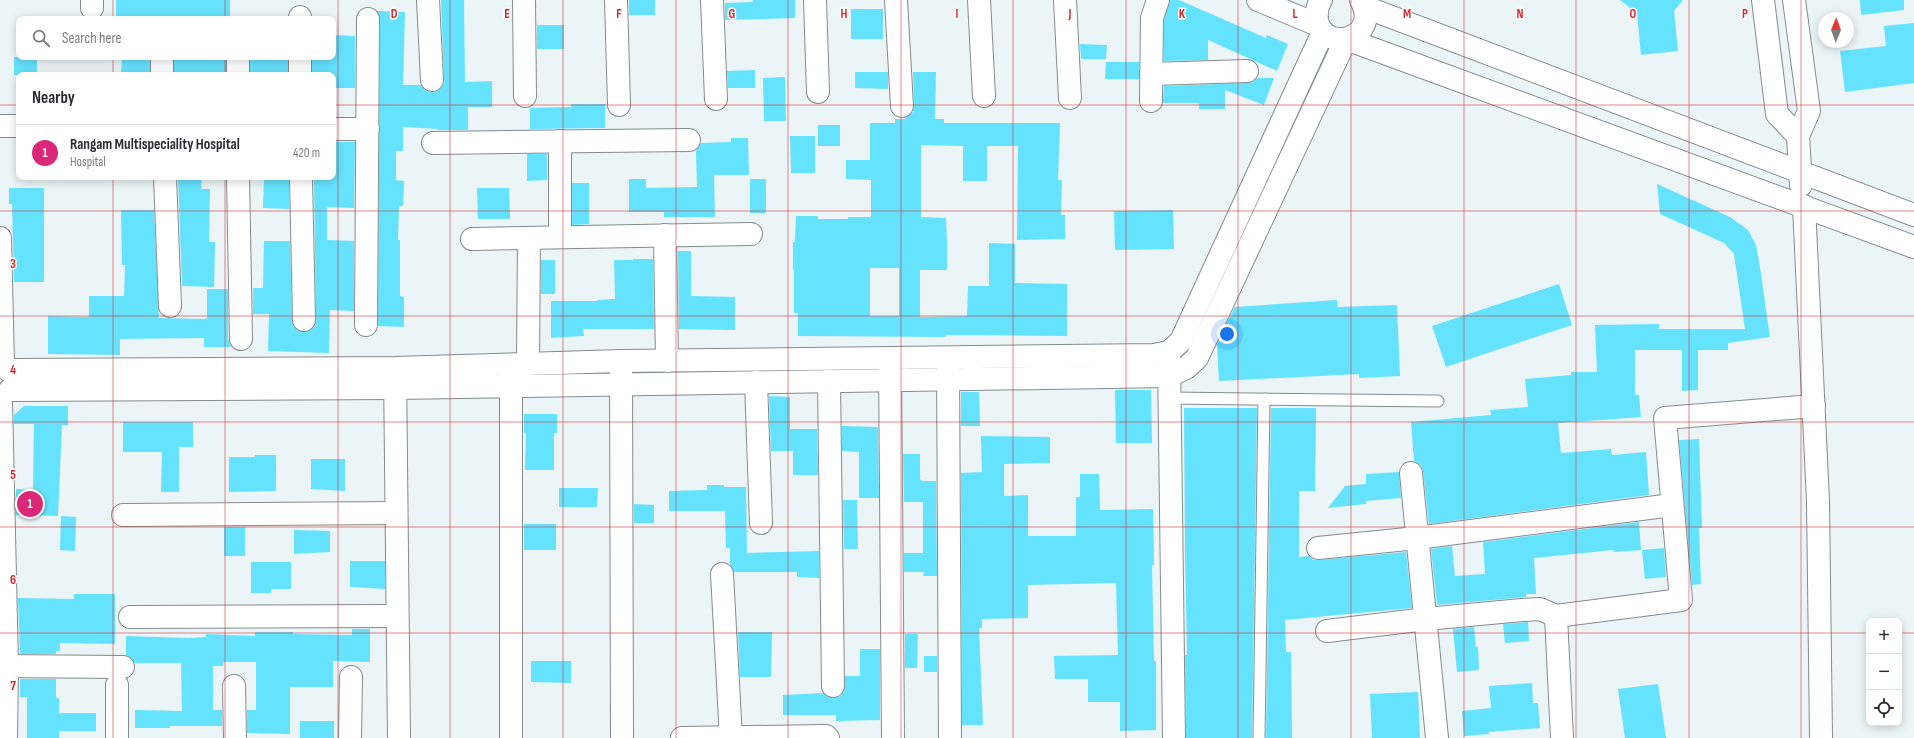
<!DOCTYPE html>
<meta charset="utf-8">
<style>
:root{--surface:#fff;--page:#f7f7f7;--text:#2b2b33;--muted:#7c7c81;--line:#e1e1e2;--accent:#db2777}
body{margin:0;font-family:"Sofia Sans Condensed",sans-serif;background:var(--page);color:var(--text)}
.controls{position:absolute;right:12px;bottom:12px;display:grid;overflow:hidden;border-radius:8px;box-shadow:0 2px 10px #0003}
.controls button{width:36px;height:36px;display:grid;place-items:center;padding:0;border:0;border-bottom:1px solid var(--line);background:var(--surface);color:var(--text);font:20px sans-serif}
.compass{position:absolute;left:1818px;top:12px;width:36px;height:36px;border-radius:50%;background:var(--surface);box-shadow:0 2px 10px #0003;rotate:1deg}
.you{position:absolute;left:1227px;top:334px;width:14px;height:14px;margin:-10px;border:3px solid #fff;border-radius:50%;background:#1a73e8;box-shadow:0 0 0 6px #1a73e833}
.badge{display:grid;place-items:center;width:26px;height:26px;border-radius:50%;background:var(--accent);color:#fff;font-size:13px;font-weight:700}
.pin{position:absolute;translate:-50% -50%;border:2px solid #fff;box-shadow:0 1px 4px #0006}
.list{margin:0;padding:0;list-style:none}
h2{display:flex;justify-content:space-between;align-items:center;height:52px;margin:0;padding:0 16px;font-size:17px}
h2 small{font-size:13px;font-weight:400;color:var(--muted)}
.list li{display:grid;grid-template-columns:26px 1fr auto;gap:12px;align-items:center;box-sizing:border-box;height:56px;padding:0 16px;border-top:1px solid var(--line)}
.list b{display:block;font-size:15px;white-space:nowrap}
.list p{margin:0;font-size:13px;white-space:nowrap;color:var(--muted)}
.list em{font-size:13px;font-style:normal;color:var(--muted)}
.icon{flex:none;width:22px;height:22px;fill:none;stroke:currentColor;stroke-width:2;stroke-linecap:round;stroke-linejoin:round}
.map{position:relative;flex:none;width:1914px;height:738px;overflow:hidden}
.search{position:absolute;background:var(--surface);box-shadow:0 2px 10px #0003;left:16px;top:16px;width:320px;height:44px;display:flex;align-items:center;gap:10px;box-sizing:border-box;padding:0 14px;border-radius:8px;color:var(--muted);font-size:15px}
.panel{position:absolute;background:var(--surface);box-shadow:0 2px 10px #0003;left:16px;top:72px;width:320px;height:108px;border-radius:8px}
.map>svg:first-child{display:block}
</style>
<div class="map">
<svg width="1914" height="738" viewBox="0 0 1914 738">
<rect width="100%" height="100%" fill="#ebf4f6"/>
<g fill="#65e2fd" fill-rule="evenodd">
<rect x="116" y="0" width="114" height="19"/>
<polygon points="441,0 464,0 465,82 492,81 492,107 468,107 468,130 438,130 438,129 403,127 403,151 396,151 396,180 404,181 403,206 399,206 398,240 400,240 400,296 404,297 404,327 378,326 380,19 377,11 405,12 403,85 421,85 426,91 433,92 439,90 443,85 444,80"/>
<rect x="629" y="0" width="26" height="15"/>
<polygon points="753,0 795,0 795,18 725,20 725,3 753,2"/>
<polygon points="1170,0 1179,0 1266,38 1267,35 1288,44 1277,71 1208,40 1208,60 1164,61 1164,20"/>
<polygon points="1620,0 1683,0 1674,11 1678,51 1641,55 1637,13"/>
<polygon points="1860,0 1904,0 1904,10 1861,15"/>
<rect x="851" y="9" width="32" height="30"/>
<polygon points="1914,23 1914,83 1845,92 1840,51 1886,46 1884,26"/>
<rect x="537" y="25" width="27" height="24"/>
<polygon points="333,35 355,36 355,88 333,88 333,75 312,75 312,57 333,57"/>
<polygon points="1080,44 1107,45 1106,59 1081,59"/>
<rect x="14" y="57" width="23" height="18"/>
<polygon points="122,57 150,57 150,75 121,75"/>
<rect x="174" y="57" width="52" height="18"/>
<rect x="250" y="57" width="38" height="18"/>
<polygon points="1106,62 1139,62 1139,79 1105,79"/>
<polygon points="755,70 755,88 728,88 727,71"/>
<polygon points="855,72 888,72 888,89 855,88"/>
<path d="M 913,72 L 936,72 L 935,119 L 944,119 L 944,123 L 1060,123 L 1058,180 L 1062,180 L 1061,215 L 1065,215 L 1065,239 L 1017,240 L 1018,146 L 987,146 L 987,181 L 963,181 L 963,146 L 921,145 L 921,217 L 946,218 L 947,244 L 947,270 L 920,270 L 920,317 L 967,316 L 968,286 L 989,286 L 989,243 L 1015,244 L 1015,283 L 1067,284 L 1067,336 L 946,335 L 946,337 L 798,336 L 798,313 L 794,313 L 794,270 L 793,270 L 793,242 L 795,242 L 796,216 L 818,216 L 818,219 L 848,219 L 848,217 L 871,217 L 871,180 L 846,179 L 846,160 L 870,160 L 870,123 L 895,123 L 895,119 L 906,119 L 906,117 L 913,112 L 914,105 ZM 870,268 L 899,268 L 899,316 L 870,316 Z"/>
<polygon points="785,77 786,121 764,121 763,78"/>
<polygon points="1257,78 1274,78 1264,105 1225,90 1225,109 1199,109 1199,103 1163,103 1164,86 1247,83 1253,82"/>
<polygon points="571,104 605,104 605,128 530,129 530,108 571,107"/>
<rect x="818" y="125" width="22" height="21"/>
<polygon points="790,136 815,136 815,173 791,173"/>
<polygon points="731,138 748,138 749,175 714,175 715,217 664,217 664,212 629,212 629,179 646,179 646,188 697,187 696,150 701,143 731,142"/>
<polygon points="334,142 355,142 354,208 327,207 327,240 354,241 354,311 330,310 329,353 268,351 269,314 253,314 253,288 263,288 264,241 290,241 292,320 293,326 298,331 305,332 311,330 315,326 316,320 314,177 333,177"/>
<polygon points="527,154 547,154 547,180 527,181"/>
<polygon points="178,177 202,177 201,189 210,189 209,242 215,242 214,287 182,286"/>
<polygon points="264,177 289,177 289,209 263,208"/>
<rect x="750" y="179" width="16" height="34"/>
<polygon points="572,183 589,183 589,224 572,225"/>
<polygon points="1657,184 1730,217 1748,230 1756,245 1759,261 1770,337 1728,343 1728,350 1698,350 1698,390 1682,391 1682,350 1635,350 1635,395 1639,395 1641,417 1558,423 1561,453 1611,449 1612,455 1646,452 1649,495 1429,524 1423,471 1421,465 1414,461 1411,422 1491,415 1490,410 1528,407 1525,379 1571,375 1571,372 1597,372 1595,325 1659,324 1659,329 1745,329 1734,254 1724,243 1660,214"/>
<polygon points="9,188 44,188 44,282 14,282 12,204 9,204"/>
<polygon points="477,188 509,188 510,219 478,219"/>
<polygon points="121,210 154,210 159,318 205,319 207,318 207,289 228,289 228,339 231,347 204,347 204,338 120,339 120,355 48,354 48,316 89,317 89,296 124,296 125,265 122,265"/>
<polygon points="1173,210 1174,249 1115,250 1114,211"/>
<polygon points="678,251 691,251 691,296 735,297 735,330 679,329"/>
<polygon points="633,259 653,259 654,329 583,329 584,336 551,338 551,301 597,301 597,300 615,299 614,260 633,260"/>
<rect x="541" y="260" width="14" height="34"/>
<polygon points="1559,284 1572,325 1446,367 1432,326"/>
<polygon points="1337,300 1338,307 1397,305 1400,376 1359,378 1359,374 1219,381 1217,344 1220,338 1226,338 1226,325 1235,307"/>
<polygon points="1115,390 1151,390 1152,443 1116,443"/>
<polygon points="961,392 979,392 980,426 961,426"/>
<polygon points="769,396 790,397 790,429 817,429 818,475 793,475 793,451 771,451"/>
<polygon points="24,406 68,406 68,425 62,425 58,516 16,515 16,489 33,490 34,424 14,424 14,415"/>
<polygon points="1184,408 1257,408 1252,738 1186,738 1185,655 1187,655 1185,556"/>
<polygon points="1271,408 1316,408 1315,491 1299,491 1299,557 1309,556 1313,560 1319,560 1406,552 1412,608 1285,620 1286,652 1291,652 1292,738 1266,738"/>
<polygon points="524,414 557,414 557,433 554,433 554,470 525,470 526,433 524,433"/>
<polygon points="123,422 193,422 193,447 179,447 179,492 161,492 162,452 123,452"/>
<polygon points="842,426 878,427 879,498 859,498 859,452 842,451"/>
<polygon points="981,436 1050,437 1050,463 1004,464 1004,496 1028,495 1028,536 1076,536 1076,497 1080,497 1080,474 1099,474 1100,510 1153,509 1154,565 1152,565 1154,661 1156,661 1156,730 1120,731 1120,702 1088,702 1088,679 1055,679 1054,656 1118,655 1116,583 1028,585 1028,618 982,619 982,628 979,628 983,725 962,725 961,473 982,472"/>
<polygon points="1699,439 1702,528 1699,528 1701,584 1692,585 1679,440"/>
<polygon points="903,454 920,454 920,479 922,481 936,481 937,576 923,576 924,572 904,572 904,553 923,553 923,502 904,502"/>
<polygon points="255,455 276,455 276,491 229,492 229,457 255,457"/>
<polygon points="311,459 345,459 345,491 311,489"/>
<polygon points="1399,472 1401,498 1366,501 1366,504 1328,508 1345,486 1366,484 1366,474"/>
<polygon points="707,485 724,485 724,487 746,487 747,553 819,551 819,578 797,577 797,572 734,572 730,565 730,548 726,548 725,511 669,511 669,491 707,490"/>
<polygon points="559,488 598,488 597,507 559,507"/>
<polygon points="843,500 857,500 858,549 844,549"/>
<polygon points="634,504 654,505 654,523 634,523"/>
<polygon points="61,516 76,517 75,551 60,550"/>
<polygon points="1639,522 1641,550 1614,552 1613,550 1534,558 1536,594 1526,594 1526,597 1437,605 1431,549 1452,546 1455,576 1485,574 1483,542"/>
<rect x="524" y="524" width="32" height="26"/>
<rect x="224" y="527" width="21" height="29"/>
<polygon points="294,530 330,531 330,552 294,554"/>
<polygon points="1664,548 1666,577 1645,579 1642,550"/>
<polygon points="350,561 385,561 385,589 350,587"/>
<polygon points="251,562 291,562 291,589 271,589 271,593 251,593"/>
<polygon points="74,594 115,594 115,644 60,643 60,651 56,651 56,654 20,654 18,598 74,599"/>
<polygon points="1528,622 1529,641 1505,643 1503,624"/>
<polygon points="1474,627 1476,647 1478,647 1479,670 1457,672 1453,629"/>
<polygon points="352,629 370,629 370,662 333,661 333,687 290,687 290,734 247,733 247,710 256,710 256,662 223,662 223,666 213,666 213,710 222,710 222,726 170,726 170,728 135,728 135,710 182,711 181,663 134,663 126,655 126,636 188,638 206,637 206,634 255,636 255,632 293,632 293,634 352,635"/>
<polygon points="738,632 772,632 771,677 740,677"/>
<polygon points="905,634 918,634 917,668 905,668"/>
<polygon points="860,649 880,649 880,720 836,721 836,715 783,715 783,695 823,693 833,698 840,696 844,692 845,676 860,676"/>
<rect x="924" y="656" width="13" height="16"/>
<polygon points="531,661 571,661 571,683 531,682"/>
<polygon points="20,679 56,679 56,698 59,698 59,713 96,713 96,731 59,731 59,738 27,738 27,697 20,697"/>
<polygon points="1532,683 1533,703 1538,703 1540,728 1489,732 1489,734 1464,736 1462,711 1491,708 1489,686"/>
<polygon points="1658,684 1666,738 1625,738 1618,689"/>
<polygon points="1418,692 1420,738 1372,738 1370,694"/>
<rect x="300" y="721" width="34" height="17"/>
</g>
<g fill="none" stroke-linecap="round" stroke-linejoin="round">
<defs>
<g id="service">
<polyline points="1169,398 1438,401"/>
<polyline points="1259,738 1264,399"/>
</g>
<g id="minor">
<polyline points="92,0 92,8"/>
<polyline points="428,0 432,80"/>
<polyline points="524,0 525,96"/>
<polyline points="616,0 619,105"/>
<polyline points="712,0 716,99"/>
<polyline points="815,0 818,92"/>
<polyline points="896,0 902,106"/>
<polyline points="979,0 984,96"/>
<polyline points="1065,0 1070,98"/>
<polyline points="300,17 300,19"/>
<polyline points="162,57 162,75"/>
<polyline points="300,57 300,75"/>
<polyline points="1151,74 1247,71"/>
<polyline points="238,75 238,57"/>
<polyline points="1151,101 1152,18 1158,0"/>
<polyline points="0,126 19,126"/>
<polyline points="333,129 368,129"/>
<polyline points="560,141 560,237"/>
<polyline points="433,143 689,140"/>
<polyline points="165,177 170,306"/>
<polyline points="238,177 241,339"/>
<polyline points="301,177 304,320"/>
<polyline points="1804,206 1818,501 1821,738"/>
<polyline points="665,235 667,361"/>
<polyline points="472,239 751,234"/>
<polyline points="366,325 368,19"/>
<polyline points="1169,357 1174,738"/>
<polyline points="621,361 622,738"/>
<polyline points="948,361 950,738"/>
<polyline points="890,362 893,738"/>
<polyline points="528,364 529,238"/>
<polyline points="395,369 399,738"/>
<polyline points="829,381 833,686"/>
<polyline points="756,382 761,523"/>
<polyline points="1,401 7,666 6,738"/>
<polyline points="1411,473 1437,738"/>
<polyline points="123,515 396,513"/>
<polyline points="1318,548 1417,538 1672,505"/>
<polyline points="722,574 731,738"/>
<polyline points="130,617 397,616"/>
<polyline points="1327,631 1426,619 1522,610 1540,609 1556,616"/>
<polyline points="0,666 123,667"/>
<polyline points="234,686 235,738"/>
<polyline points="117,738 117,685"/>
<polyline points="350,738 351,677"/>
<polyline points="511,738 511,367"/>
<polyline points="682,738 826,736 828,738"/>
<polyline points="1562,738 1556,616 1681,600 1665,418 1814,406"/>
</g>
<g id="tertiary">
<polyline points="1258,0 1318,25"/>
<path d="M 1321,0 C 1317,6 1316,13 1317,21 C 1326,55 1382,37 1361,0"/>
<polyline points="1763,0 1777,114 1798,136"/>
<polyline points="1794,0 1809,111 1798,136 1801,185"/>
<polyline points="1365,7 1914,215"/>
<polyline points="0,238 3,365"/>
<polyline points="8,370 395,368 621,361 1154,355 1169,352 1181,341 1323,32"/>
<polyline points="10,390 396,388 1169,376 1186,368 1197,358 1346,39 1914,247"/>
</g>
</defs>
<use href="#service" stroke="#848b8d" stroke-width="13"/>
<use href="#minor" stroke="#848b8d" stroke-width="24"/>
<use href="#tertiary" stroke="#848b8d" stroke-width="24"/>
<use href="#service" stroke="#fff" stroke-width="11"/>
<use href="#minor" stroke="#fff" stroke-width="22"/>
<use href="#tertiary" stroke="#fff" stroke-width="22"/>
</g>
<path fill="none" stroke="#d62828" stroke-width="1" stroke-opacity="0.55" d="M 113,0 L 113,19M 225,0 L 225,19M 338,0 L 338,738M 450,0 L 450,738M 563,0 L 563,738M 676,0 L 676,738M 788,0 L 788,738M 901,0 L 901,738M 1013,0 L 1013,738M 1126,0 L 1126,738M 1238,0 L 1238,738M 1351,0 L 1351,738M 1464,0 L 1464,738M 1576,0 L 1576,738M 1689,0 L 1689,738M 1801,0 L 1801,738M 113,57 L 113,75M 225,57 L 225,75M 0,105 L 19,105M 333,105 L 1914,105M 113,177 L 113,738M 225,177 L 225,738M 0,211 L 1914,211M 0,316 L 1914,316M 0,422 L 1914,422M 0,527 L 1914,527M 0,633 L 1869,633M 1899,633 L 1914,633"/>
<g font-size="13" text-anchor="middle" font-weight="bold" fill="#d62828" stroke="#fff" stroke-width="3" stroke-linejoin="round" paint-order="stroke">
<text x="394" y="18">D</text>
<text x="507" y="18">E</text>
<text x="619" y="18">F</text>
<text x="732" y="18">G</text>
<text x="844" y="18">H</text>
<text x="957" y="18">I</text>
<text x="1070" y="18">J</text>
<text x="1182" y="18">K</text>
<text x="1295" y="18">L</text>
<text x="1407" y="18">M</text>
<text x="1520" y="18">N</text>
<text x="1633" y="18">O</text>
<text x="1745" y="18">P</text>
<text x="13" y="268">3</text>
<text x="13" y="374">4</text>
<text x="13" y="479">5</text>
<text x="13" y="584">6</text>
<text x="13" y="690">7</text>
</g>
</svg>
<div class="controls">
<button>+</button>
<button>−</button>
<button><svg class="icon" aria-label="locate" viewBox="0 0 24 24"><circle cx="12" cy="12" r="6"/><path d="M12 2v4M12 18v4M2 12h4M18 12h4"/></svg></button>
</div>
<svg class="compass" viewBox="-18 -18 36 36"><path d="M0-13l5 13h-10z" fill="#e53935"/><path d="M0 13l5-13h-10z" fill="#7c7c81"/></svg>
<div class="you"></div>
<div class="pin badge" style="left:30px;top:504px">1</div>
<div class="search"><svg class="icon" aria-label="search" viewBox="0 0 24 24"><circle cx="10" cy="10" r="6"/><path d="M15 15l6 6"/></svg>Search here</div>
<section class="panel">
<h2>Nearby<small></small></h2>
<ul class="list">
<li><span class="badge">1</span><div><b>Rangam Multispeciality Hospital</b><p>Hospital</p></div><em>420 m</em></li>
</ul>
</section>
</div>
